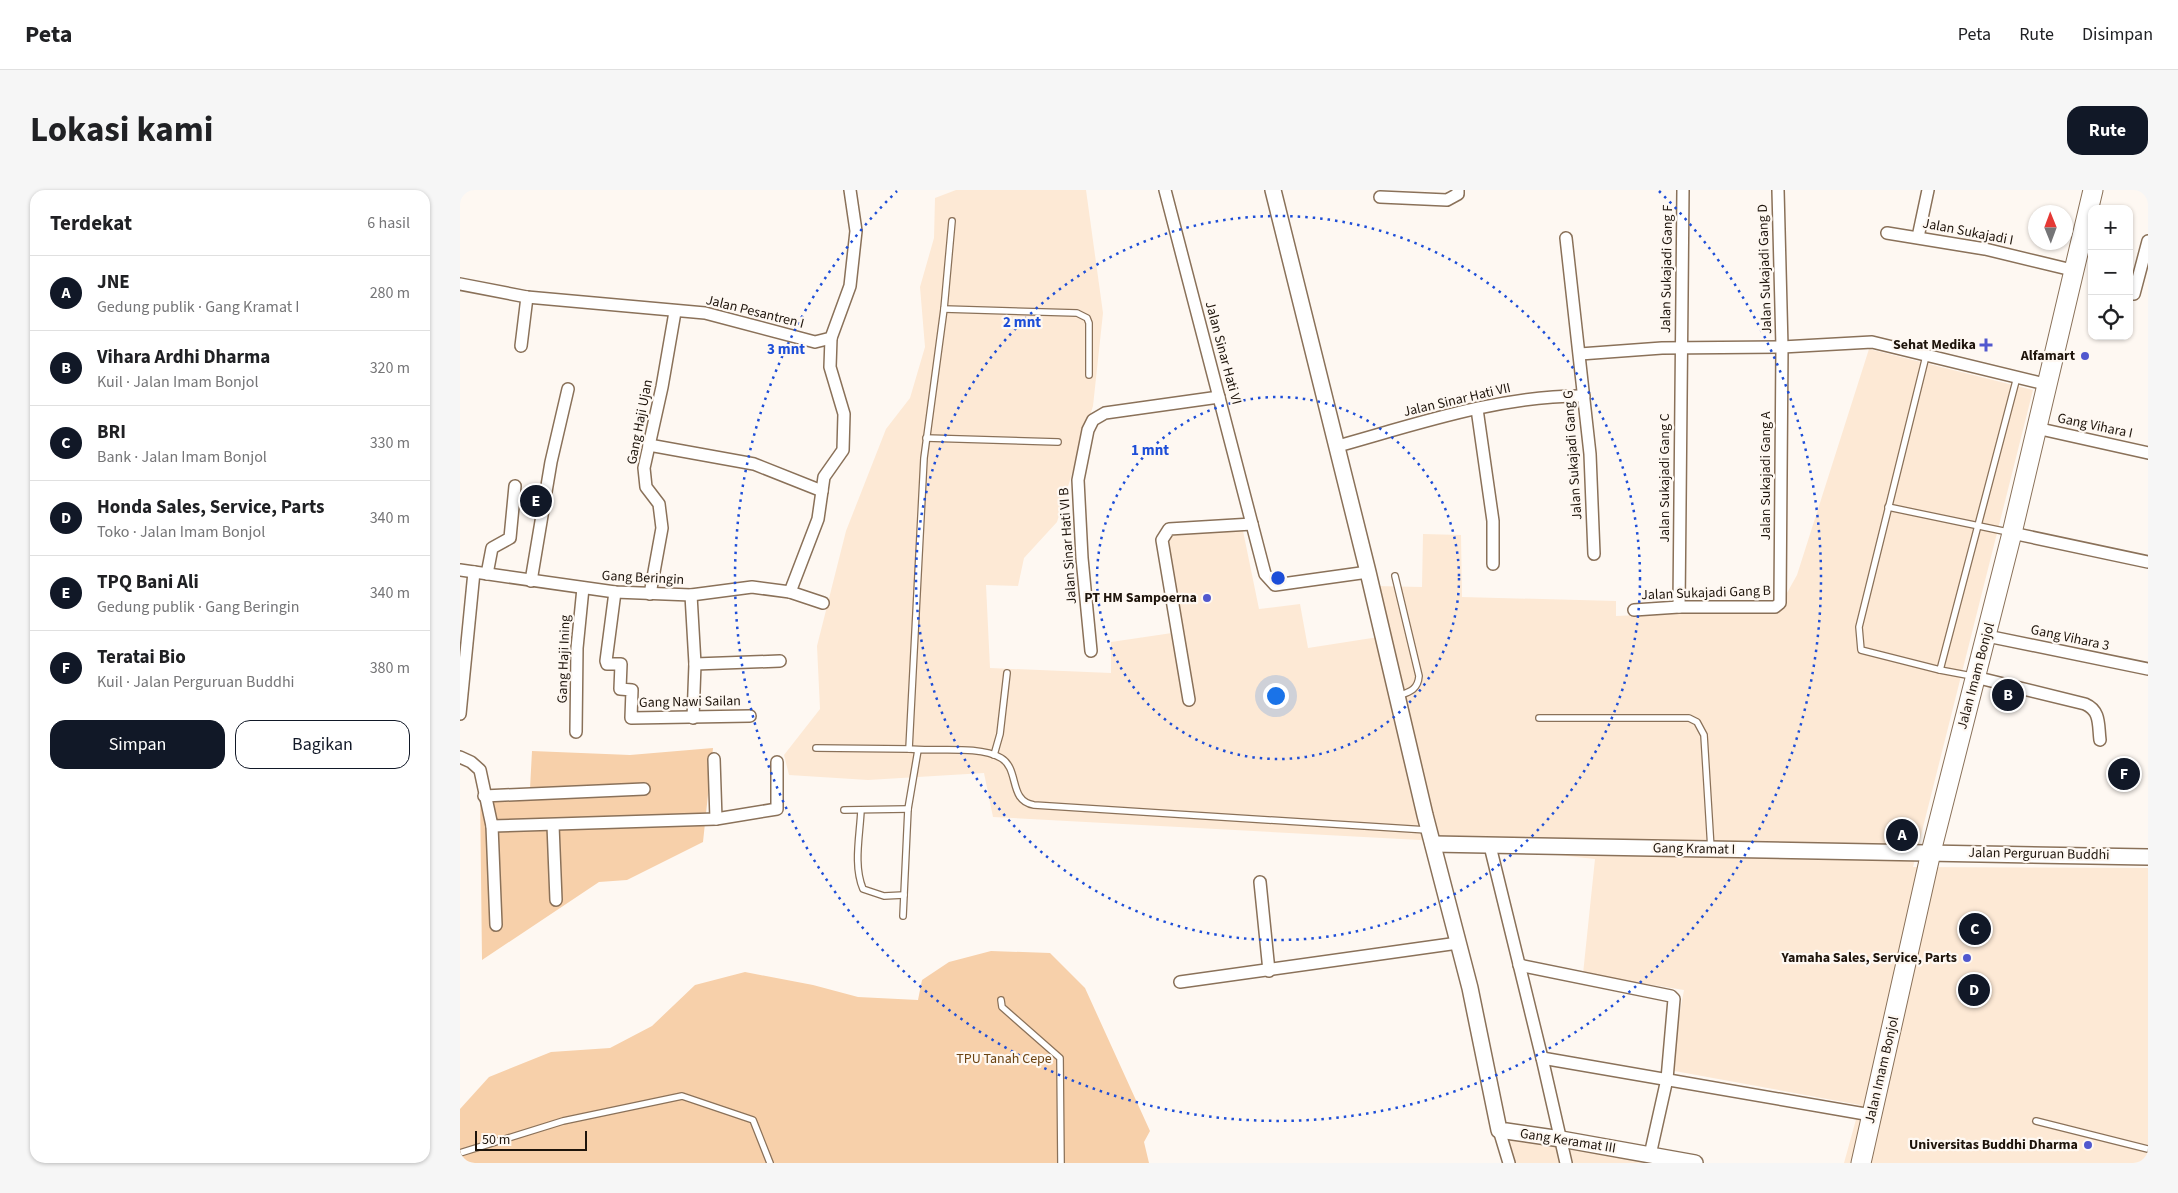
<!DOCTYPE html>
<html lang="id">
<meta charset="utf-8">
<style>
:root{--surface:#fff;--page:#f6f6f6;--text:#202124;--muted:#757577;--line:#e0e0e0;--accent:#111827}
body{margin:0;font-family:"Source Sans 3",sans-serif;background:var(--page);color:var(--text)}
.controls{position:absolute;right:15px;top:15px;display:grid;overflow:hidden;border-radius:10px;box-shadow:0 1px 4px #0004}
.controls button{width:45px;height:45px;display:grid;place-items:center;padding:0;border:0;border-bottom:1px solid var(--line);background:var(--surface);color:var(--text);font:25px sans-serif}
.compass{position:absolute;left:1568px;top:15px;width:45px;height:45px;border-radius:50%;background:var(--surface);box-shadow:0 1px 4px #0004;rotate:359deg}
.scale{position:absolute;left:15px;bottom:12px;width:112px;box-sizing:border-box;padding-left:5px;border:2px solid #1e140b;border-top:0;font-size:14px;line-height:18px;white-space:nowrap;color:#1e140b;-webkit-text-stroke:4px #fef8f2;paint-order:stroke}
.you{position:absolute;left:815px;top:505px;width:18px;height:18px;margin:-12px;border:4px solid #fff;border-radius:50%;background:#1a73e8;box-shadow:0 0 0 8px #1a73e833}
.badge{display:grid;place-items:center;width:32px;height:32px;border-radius:50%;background:var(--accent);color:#fff;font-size:16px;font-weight:700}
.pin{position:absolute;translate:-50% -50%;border:2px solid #fff;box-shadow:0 1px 5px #0006}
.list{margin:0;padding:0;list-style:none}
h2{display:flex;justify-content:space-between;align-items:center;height:65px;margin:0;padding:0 20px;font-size:21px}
h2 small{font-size:16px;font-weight:400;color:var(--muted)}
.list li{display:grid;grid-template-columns:32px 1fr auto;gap:15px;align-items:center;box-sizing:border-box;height:75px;padding:0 20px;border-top:1px solid var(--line)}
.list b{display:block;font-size:19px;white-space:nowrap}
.list p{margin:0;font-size:16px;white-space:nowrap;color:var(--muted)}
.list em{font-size:16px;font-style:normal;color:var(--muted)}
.actions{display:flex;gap:10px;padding:15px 20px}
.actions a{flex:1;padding:11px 0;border:1px solid var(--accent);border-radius:15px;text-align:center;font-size:18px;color:var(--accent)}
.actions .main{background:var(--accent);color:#fff}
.icon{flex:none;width:28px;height:28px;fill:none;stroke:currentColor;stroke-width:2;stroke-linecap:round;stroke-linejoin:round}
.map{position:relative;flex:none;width:1688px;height:973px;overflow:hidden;border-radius:15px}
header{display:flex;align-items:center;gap:30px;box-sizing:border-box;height:70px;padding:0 25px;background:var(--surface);border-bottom:1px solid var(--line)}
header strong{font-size:24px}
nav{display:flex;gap:28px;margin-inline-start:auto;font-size:18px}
.intro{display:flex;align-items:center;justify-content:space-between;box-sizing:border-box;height:120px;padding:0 30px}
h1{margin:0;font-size:35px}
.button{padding:12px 22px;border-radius:15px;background:var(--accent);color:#fff;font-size:18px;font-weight:700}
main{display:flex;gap:30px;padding:0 30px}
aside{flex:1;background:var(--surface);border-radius:15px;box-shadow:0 1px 4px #0004}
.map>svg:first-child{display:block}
</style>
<header>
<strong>Peta</strong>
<nav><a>Peta</a><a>Rute</a><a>Disimpan</a></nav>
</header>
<div class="intro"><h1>Lokasi kami</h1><a class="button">Rute</a></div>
<main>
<aside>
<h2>Terdekat<small>6 hasil</small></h2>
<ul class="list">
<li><span class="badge">A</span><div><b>JNE</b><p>Gedung publik · Gang Kramat I</p></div><em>280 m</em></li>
<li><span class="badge">B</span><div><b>Vihara Ardhi Dharma</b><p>Kuil · Jalan Imam Bonjol</p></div><em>320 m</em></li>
<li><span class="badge">C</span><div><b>BRI</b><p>Bank · Jalan Imam Bonjol</p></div><em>330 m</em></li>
<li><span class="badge">D</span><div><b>Honda Sales, Service, Parts</b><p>Toko · Jalan Imam Bonjol</p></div><em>340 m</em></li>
<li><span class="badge">E</span><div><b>TPQ Bani Ali</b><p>Gedung publik · Gang Beringin</p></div><em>340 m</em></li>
<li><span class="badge">F</span><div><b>Teratai Bio</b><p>Kuil · Jalan Perguruan Buddhi</p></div><em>380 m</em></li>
</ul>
<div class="actions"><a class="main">Simpan</a><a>Bagikan</a></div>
</aside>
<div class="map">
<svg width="1688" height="973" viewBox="0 0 1688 973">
<rect width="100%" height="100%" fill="#fef8f2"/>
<g fill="#fde9d5">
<polygon points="496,0 626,0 643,123 633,216 597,332 564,368 558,396 526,395 530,478 651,483 651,452 712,443 700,347 782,336 799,419 840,414 848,458 925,446 914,396 962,397 963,344 1001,345 1002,407 1156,411 1156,426 1318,419 1337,385 1409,159 1573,200 1453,677 1688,678 1688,973 1384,973 1400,915 1209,880 1224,800 1123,784 1135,669 960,650 533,627 524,583 408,590 329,585 324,565 360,519 357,456 386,341 426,239 450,208 465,157 460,97 474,48 475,8"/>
<polygon points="1045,945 1097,947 1243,973 1050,973"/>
</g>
<g fill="#f7d0aa">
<polygon points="253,558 243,652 167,690 139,692 22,770 20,601 70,599 72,561 170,565"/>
<polygon points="531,761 590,763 625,798 690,941 684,952 689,973 0,973 0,919 29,887 91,862 150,858 192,836 235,795 285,782 353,795 398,807 458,810 462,790 489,772"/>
</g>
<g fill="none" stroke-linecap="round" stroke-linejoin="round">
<defs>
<g id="service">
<path d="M 492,31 L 484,119 L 464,268 L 449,559 C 476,562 518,555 541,568 C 560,579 548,611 574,615 L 967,640"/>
<polyline points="484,119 617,123 627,128 629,133 629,185"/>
<polyline points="1466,166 1399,437 1401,460 1480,480 1557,187"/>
<polyline points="466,248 598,252"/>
<polyline points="1428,317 1548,342"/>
<path d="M 935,386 L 959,486 C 958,500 949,502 938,506"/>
<polyline points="1480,480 1512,486"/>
<polyline points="1079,528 1229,528 1237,532 1244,545 1251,659"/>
<polyline points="356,558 449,559"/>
<polyline points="534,565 540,544 547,483"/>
<polyline points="384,620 448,619"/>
<path d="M 401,620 C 400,645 393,675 403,699 L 424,706 L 444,705"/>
<polyline points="443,726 448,619 458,560"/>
<polyline points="541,810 542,817 600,868 601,973"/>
<polyline points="1576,931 1688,959"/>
<polyline points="0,963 103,931 222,906 293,930 310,973"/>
</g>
<g id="minor">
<polyline points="705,0 805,384 815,395 908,382"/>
<polyline points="920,7 987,10 998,4 998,0"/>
<polyline points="1427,43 1525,59 1612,80"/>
<polyline points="1458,47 1468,0"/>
<polyline points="1106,48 1130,264 1134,364"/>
<polyline points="0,94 67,107 245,123 355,152 371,148 390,96 396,41 390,0"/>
<polyline points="1674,104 1688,51"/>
<polyline points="61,156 67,107"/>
<polyline points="1120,164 1202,158 1322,157 1412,152 1585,194"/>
<polyline points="1017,219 1033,331 1033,374"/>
<polyline points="1576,238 1688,263"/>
<polyline points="189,255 294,274 362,301"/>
<path d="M 878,256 C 957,234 1041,205 1124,206"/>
<polyline points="1552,343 1688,372"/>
<polyline points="0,380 155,402 231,405 292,397 330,402 363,413"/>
<polyline points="27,384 32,358 50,348 55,296"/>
<polyline points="71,391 91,272 108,199"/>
<polyline points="155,402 146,471 147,474 161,474 160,499 172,500 171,528 290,526"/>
<polyline points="330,402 358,329 364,287 383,260 384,224 370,177 371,148"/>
<polyline points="190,404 202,338 199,314 186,297 184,278 202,197 215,122"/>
<polyline points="231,405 235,474 233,528"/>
<polyline points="1219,417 1223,0"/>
<polyline points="1174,420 1219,417 1315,417 1320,413 1322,157 1318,0"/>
<polyline points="1527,446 1688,479"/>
<polyline points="631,461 622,368 618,290 628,240 633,230 645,223 759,207"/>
<polyline points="235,474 320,471"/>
<path d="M 1515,487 L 1625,514 C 1641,521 1638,535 1640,550"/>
<polyline points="729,510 702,350 709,339 792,334"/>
<polyline points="0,524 14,382"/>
<polyline points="116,542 117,458 123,398"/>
<polyline points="0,567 11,572 20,580 32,636 256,629 317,619 317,572"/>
<polyline points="254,569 256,629"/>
<polyline points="24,606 184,599"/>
<polyline points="93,635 96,710"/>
<polyline points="32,636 36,735"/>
<polyline points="1030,656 1082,868 1106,973"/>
<polyline points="800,692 809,781"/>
<polyline points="1059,775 1211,806 1214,809 1207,889 1190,965"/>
<polyline points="720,792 998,753"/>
<polyline points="1082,868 1411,925"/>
<polyline points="1039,940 1049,973"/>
</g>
<g id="tertiary">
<polyline points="813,0 908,382 965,625 1010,798 1039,940 1101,949 1235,973"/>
<polyline points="973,654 1688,667"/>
</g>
<polyline id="primary" points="1401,973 1471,662 1552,343 1633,0"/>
</defs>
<use href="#service" stroke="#8a7159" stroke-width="8"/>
<use href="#minor" stroke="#8a7159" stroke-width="14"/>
<use href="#tertiary" stroke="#8a7159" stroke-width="18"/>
<use href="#primary" stroke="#8a7159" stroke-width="21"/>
<use href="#service" stroke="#fff" stroke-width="5.5"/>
<use href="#minor" stroke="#fff" stroke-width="11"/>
<use href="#tertiary" stroke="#fff" stroke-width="15"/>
<use href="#primary" stroke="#fff" stroke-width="19"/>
</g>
<g fill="none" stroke="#1d4ed8" stroke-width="2.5" stroke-dasharray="2.5 5">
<circle cx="818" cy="388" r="181"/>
<circle cx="818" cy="388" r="362"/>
<path d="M1199 1A543 543 0 1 1 437 1"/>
</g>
<g fill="#5158ce" stroke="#fef8f2" stroke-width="2">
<path d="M1523.5 147.5h5v5h5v5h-5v5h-5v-5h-5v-5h5z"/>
<circle cx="1625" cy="166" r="5"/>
<circle cx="747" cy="408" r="5"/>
<circle cx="1507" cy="768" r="5"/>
<circle cx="1628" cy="955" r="5"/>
</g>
<g text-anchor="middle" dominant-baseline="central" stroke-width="4.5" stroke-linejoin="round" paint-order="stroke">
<g font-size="14" fill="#1e140b" stroke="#fef8f2">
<text transform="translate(1508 42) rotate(11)">Jalan Sukajadi I</text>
<text transform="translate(1207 79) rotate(-89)">Jalan Sukajadi Gang F</text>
<text transform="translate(1305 79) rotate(-92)">Jalan Sukajadi Gang D</text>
<text transform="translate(295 122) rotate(14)">Jalan Pesantren I</text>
<text transform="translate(763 163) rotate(75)">Jalan Sinar Hati VI</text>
<text transform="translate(997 210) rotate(-13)">Jalan Sinar Hati VII</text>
<text transform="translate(180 232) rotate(-79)">Gang Haji Ujan</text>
<text transform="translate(1635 236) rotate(12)">Gang Vihara I</text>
<text transform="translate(1113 265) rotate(-94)">Jalan Sukajadi Gang G</text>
<text transform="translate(1306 286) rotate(-90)">Jalan Sukajadi Gang A</text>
<text transform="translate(1205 288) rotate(-90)">Jalan Sukajadi Gang C</text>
<text transform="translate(608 356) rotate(-94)">Jalan Sinar Hati VI B</text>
<text transform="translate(183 388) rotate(3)">Gang Beringin</text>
<text transform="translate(1246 403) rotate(-2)">Jalan Sukajadi Gang B</text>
<text transform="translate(1610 448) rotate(12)">Gang Vihara 3</text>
<text transform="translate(104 469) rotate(-88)">Gang Haji Ining</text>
<text transform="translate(1516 486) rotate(-75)">Jalan Imam Bonjol</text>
<text transform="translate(230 512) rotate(-1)">Gang Nawi Sailan</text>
<text transform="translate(1234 659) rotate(1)">Gang Kramat I</text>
<text transform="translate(1579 664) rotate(1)">Jalan Perguruan Buddhi</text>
<text transform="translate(1422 880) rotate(-77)">Jalan Imam Bonjol</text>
<text transform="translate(1108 951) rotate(9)">Gang Keramat III</text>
</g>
<g font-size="14" font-weight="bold" fill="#1e140b" stroke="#fef8f2" text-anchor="end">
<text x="1516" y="155">Sehat Medika</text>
<text x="1615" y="166">Alfamart</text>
<text x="737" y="408">PT HM Sampoerna</text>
<text x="1497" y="768">Yamaha Sales, Service, Parts</text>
<text x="1618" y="955">Universitas Buddhi Dharma</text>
</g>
<g font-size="14" fill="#6c4311" stroke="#fef8f2">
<text x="544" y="869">TPU Tanah Cepe</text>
</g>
</g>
<circle cx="818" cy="388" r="8" fill="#1d4ed8" stroke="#fef8f2" stroke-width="2.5"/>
<g font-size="15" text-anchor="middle" font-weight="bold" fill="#1d4ed8" stroke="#fef8f2" stroke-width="4.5" stroke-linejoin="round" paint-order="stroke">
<text x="562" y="137">2 mnt</text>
<text x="326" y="164">3 mnt</text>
<text x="690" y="265">1 mnt</text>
</g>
</svg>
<div class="controls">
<button>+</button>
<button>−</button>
<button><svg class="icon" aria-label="locate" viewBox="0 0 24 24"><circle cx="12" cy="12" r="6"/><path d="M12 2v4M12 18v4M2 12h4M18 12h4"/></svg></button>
</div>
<svg class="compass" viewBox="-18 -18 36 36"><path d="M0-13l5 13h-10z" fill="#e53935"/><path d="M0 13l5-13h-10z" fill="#757577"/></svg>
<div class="scale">50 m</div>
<div class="you"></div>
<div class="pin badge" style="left:1442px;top:645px">A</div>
<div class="pin badge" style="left:1548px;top:505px">B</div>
<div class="pin badge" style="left:1515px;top:739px">C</div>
<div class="pin badge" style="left:1514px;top:800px">D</div>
<div class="pin badge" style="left:76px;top:311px">E</div>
<div class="pin badge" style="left:1664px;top:584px">F</div>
</div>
</main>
